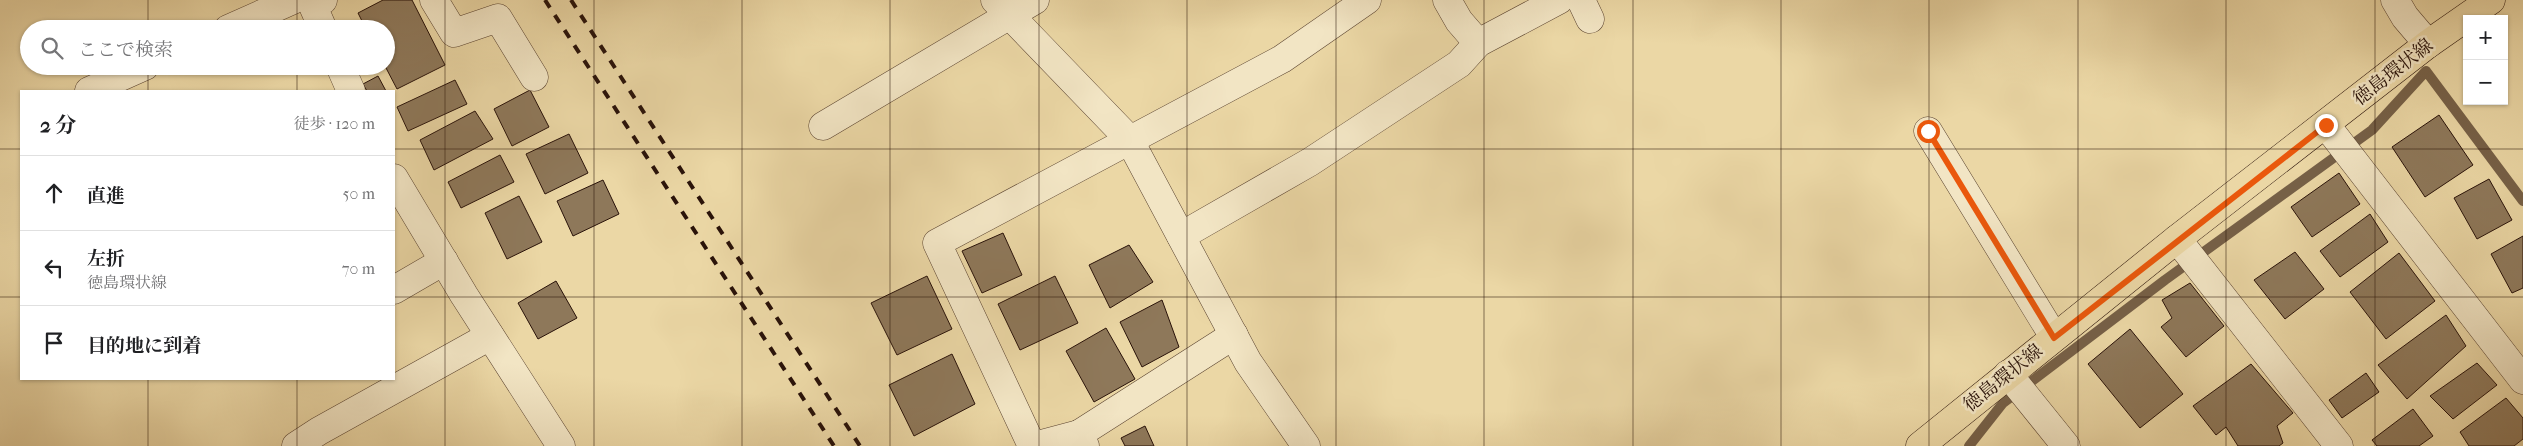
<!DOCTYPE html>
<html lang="ja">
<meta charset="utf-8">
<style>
:root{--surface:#fff;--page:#f6f6f6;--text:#202124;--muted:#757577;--line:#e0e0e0}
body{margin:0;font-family:"IM FELL French Canon","Noto Serif JP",serif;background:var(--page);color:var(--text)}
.controls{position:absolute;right:15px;top:15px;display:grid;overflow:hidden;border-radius:0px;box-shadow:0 1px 4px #0004}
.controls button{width:45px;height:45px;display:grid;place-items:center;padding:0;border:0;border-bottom:1px solid var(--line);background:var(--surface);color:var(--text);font:25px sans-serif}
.stop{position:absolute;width:15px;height:15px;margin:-11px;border:4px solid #ea580c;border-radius:50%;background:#fff}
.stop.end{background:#ea580c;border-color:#fff;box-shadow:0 1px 5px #0008}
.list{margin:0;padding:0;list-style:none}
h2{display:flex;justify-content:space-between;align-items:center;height:65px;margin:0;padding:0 20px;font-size:21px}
h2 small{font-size:16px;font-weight:400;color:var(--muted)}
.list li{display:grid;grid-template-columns:32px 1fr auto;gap:15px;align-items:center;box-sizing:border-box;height:75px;padding:0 20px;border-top:1px solid var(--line)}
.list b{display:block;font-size:19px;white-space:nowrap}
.list p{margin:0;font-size:16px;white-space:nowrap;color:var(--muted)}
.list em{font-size:16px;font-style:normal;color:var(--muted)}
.icon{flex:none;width:28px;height:28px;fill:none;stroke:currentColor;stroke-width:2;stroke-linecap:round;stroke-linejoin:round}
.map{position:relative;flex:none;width:2523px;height:446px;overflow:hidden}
.search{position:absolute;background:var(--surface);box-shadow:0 1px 4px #0004;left:20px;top:20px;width:375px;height:55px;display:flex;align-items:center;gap:12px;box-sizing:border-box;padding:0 18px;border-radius:28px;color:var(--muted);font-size:19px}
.panel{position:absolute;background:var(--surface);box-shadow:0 1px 4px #0004;left:20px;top:90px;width:375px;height:290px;border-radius:0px}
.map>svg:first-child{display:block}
</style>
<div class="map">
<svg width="2523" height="446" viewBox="0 0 2523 446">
<rect width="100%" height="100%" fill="#ebd7a5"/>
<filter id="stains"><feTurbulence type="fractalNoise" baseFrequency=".004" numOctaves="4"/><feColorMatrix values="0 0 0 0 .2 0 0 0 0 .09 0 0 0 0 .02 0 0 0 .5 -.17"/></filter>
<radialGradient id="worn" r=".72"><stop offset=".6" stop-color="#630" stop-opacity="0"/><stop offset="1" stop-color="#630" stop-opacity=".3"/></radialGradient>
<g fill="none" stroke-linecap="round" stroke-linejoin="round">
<polyline stroke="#766047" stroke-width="10" points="1969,446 2003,403 2165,280 2372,130 2426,71 2523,201"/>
</g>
<g fill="#8e785a" stroke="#291209">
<polygon points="383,0 412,0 445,65 397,89 385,66 386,29 366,29 358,13"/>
<polygon points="378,76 386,91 367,91 363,84"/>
<polygon points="455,80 467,104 408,131 397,107"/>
<polygon points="530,90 549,127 512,146 494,109"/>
<polygon points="475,111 493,139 434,170 420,140"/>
<polygon points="2439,115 2473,165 2425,197 2392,147"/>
<polygon points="569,134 588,173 545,194 526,154"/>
<polygon points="500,155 514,182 461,208 448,182"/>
<polygon points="2339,173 2360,204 2312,237 2291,207"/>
<polygon points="2489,179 2512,220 2477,239 2454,198"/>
<polygon points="603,180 619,214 573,236 557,201"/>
<polygon points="519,196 542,242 507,259 485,213"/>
<polygon points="2370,214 2388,242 2340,277 2320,251"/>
<polygon points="1003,233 1022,275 982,293 962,251"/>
<polygon points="2523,236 2523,288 2512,293 2491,254"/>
<polygon points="1129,245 1153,282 1110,308 1089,265"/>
<polygon points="2295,252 2324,289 2285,319 2254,280"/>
<polygon points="2399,253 2435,301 2386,339 2350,292"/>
<polygon points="927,276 952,329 897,355 871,303"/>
<polygon points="1055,276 1078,323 1020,350 998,304"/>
<polygon points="556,281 577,318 538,339 518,303"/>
<polygon points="2190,283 2224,326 2186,357 2161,327 2172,318 2162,300"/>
<polygon points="1162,300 1179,347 1142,367 1120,322"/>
<polygon points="2446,315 2466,346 2407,399 2378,365"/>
<polygon points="1106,328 1135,379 1094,402 1066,351"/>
<polygon points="2130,329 2183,394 2140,428 2088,364"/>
<polygon points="952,354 975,404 914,436 889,385"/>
<polygon points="2477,363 2497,385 2453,419 2430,396"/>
<polygon points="2251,364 2293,413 2277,426 2283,443 2279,446 2238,446 2226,427 2216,435 2193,406"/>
<polygon points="2366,373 2379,392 2342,418 2329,400"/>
<polygon points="2506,398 2523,418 2523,439 2514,446 2469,446 2460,432"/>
<polygon points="2413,409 2433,436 2419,446 2377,446 2372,440"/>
<polygon points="1145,426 1154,446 1125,446 1121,438"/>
</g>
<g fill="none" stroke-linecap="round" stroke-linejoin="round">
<defs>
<g id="street">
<polyline points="323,0 313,6 323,29"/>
<polyline points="434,0 454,33 498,18 534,77"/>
<polyline points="995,0 1129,139 1248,362 1306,446"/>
<polyline points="1447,0 1459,21 1478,43"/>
<polyline points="1581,0 1590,19"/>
<polyline points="2395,0 2405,17 2428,44"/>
<polyline points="228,29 293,0"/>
<polyline points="340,66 351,91"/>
<polyline points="89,91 145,66"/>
<polyline points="2326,125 2523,380"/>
<polyline points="823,126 1035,0"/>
<polyline points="1928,131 2054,337"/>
<polyline points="394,178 464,295 561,446"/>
<polyline points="1181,236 1310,162 1459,64 1478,43 1559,0"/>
<polyline points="2177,239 2339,446"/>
<polyline points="394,290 444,261"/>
<polyline points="2008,374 2066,446"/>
<polyline points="296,446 319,431 490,336"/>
<polyline points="1032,446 937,243 1282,59 1367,0"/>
<polyline points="1034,446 1079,434"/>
<polyline points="1085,446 1079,434 1234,335"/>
</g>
<polyline id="primary" points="1920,446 2177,239 2428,44 2491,0"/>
</defs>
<use href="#street" stroke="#5a4330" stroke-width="29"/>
<use href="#primary" stroke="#291209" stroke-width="29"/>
<use href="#street" stroke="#f2e5c4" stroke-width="28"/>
<use href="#primary" stroke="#ebd7a5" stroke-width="28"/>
<g stroke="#291209" stroke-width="4" stroke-dasharray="9 9" stroke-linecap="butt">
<polyline points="545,0 834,446"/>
<polyline points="571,0 860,446"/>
</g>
</g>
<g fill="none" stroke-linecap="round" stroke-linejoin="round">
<polyline stroke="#ea580c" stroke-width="6" points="1928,131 2054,338 2326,125"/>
</g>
<path fill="none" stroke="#291209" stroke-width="1" stroke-opacity="0.55" d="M 148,0 L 148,29M 297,0 L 297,29M 445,0 L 445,446M 594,0 L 594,446M 742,0 L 742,446M 890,0 L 890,446M 1039,0 L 1039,446M 1187,0 L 1187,446M 1336,0 L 1336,446M 1484,0 L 1484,446M 1633,0 L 1633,446M 1781,0 L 1781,446M 1929,0 L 1929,446M 2078,0 L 2078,446M 2226,0 L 2226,446M 2375,0 L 2375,446M 148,66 L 148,91M 297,66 L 297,91M 0,149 L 21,149M 394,149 L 2523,149M 0,297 L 21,297M 394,297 L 2523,297M 148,379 L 148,446M 297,379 L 297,446"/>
<g text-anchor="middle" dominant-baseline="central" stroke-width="5" stroke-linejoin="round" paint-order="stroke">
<g font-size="19" fill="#291209" stroke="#f2e5c4">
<text transform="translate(2393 72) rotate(-38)">徳島環状線</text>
<text transform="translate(2003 378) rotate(-39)">徳島環状線</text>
</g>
</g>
<rect width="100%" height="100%" filter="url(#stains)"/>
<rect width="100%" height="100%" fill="url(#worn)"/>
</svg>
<div class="controls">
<button>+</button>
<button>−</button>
</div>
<div class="stop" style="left:1928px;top:131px"></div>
<div class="stop end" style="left:2326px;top:125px"></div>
<div class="search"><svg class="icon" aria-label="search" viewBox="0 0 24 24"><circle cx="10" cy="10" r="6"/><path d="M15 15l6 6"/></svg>ここで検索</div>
<section class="panel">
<h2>2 分<small>徒歩 · 120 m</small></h2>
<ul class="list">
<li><svg class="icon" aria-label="ahead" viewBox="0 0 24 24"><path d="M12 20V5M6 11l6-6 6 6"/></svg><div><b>直進</b></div><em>50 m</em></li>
<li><svg class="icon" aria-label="left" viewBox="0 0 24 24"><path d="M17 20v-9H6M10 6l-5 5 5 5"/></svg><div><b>左折</b><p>徳島環状線</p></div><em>70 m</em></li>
<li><svg class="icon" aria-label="arrive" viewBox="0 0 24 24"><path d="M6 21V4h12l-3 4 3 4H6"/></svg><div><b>目的地に到着</b></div></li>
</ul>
</section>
</div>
